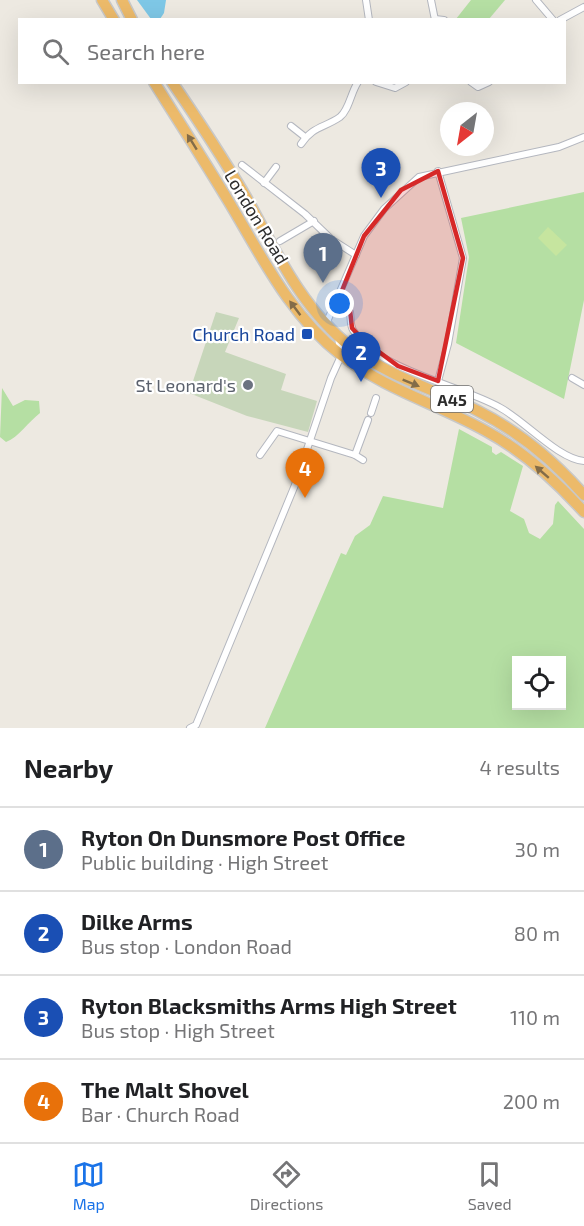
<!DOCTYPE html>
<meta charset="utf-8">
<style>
:root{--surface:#fff;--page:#f6f6f6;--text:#202124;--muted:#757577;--line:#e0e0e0;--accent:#1a73e8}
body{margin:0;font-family:"Exo 2",sans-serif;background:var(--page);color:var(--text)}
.controls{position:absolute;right:18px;bottom:18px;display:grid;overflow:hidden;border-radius:0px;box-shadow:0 6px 24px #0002}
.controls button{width:54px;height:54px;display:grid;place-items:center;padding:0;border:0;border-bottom:2px solid var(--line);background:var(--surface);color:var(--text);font:30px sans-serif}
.compass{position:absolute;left:440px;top:102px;width:54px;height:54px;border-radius:50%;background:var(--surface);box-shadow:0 6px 24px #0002;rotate:211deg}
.you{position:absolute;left:340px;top:304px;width:21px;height:21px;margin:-15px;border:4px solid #fff;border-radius:50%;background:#1a73e8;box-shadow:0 0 0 9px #1a73e833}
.badge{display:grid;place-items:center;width:39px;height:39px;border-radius:50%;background:var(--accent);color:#fff;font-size:20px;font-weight:700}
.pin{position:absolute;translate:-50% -50px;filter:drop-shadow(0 2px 3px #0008)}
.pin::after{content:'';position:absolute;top:32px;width:21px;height:18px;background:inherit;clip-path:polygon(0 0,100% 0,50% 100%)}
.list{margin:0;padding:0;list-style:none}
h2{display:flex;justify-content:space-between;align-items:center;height:78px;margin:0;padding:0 24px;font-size:26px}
h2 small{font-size:20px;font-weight:400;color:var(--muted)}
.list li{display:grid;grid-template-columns:39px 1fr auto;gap:18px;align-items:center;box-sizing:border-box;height:84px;padding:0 24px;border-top:2px solid var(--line)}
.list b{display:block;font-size:22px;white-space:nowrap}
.list p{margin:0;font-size:20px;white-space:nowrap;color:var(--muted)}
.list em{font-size:20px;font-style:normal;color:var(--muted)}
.icon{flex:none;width:33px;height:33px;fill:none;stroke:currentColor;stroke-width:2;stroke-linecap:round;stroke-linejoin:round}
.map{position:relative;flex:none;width:584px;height:728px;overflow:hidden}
.search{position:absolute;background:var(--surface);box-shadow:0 6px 24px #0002;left:18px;right:18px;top:18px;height:66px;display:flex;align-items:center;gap:15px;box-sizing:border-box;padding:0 21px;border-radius:0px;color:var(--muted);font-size:22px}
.sheet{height:414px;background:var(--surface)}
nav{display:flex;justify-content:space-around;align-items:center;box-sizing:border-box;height:84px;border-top:2px solid var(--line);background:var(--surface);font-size:16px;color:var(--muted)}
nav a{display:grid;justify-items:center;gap:3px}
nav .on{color:var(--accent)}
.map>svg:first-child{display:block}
</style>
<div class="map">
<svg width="584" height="728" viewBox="0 0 584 728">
<rect width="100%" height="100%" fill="#ede9e1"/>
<g fill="#b5dfa3" fill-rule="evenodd">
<polygon points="471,0 505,0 489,19 456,19"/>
<polygon points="584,192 584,300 564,399 456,343 469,257 461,218"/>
<path d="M 2,388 L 13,406 L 25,400 L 39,401 L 40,413 C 28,422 19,437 6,442 L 0,437 Z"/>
<path d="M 459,429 L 492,447 L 492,452 L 496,455 L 501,452 L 523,466 L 510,511 L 524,519 L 529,533 L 540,539 L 553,524 L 555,505 L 558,501 L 584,529 L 584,728 L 265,728 L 341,553 L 346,555 L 355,536 L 370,525 L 383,496 L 443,508 ZM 516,660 L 562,660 L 562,706 L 516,706 Z"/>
</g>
<polygon fill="#c7d6ba" points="216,312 239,318 225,352 286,374 281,390 317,401 308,432 247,416 189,393"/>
<polygon fill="#c6e59f" points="548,227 567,245 556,256 538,238"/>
<polygon fill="#7ec7e6" points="137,0 166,0 164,13 160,19 151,19"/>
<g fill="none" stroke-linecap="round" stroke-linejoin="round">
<defs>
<g id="minor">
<polyline points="366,0 369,20"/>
<polyline points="431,0 435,20"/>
<polyline points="536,0 553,20"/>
<polyline points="435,19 444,20"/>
<polyline points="560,20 584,7"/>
<polyline points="376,82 395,88 406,82"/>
<polyline points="471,82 478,87 489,82"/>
<polyline points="291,126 305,137"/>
<path d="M 301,144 C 313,126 324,128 340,117 C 349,110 351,92 358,82"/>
<polyline points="242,165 305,214 331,239 356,255"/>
<polyline points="264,183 276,167"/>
<polyline points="280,241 314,221"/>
<path d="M 337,303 L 350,312 C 351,319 350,325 353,330 C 377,370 460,385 499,407 C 524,420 558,459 584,461"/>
<polyline points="326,324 364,236 384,209 419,177 559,147 584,137"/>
<polyline points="572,378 584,385"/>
<polyline points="438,381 448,344 463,258 438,171"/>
<polyline points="371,413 376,398"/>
<polyline points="260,455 277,431 355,455 363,460"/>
<polyline points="355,455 368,420"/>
<polyline points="190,728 196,725 295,485 331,378 341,356 338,337"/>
</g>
<g id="trunk">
<polyline points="102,0 114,20"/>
<polyline points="122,0 132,20"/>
<path d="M 154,82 C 179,122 205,162 229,202 C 262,257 290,315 341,355 C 386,390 438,404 486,431 C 523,451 556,481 584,512"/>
<path d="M 172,82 C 198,120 223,158 246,197 C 276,252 302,309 352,348 C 391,378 435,389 478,411 C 518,431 554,461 584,495"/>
</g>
</defs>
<use href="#minor" stroke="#b4b7bf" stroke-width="8"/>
<use href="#trunk" stroke="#c8c8c8" stroke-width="13"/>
<use href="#minor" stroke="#fff" stroke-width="6"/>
<use href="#trunk" stroke="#ecba6a" stroke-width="10"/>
</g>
<defs><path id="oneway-solid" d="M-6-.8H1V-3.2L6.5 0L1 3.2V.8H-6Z" transform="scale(1.5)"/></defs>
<g fill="#836c48">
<use href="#oneway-solid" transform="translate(192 142) rotate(-122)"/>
<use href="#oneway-solid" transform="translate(295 308) rotate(-127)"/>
<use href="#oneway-solid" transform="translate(411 383) rotate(22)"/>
<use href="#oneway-solid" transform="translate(542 472) rotate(-139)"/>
</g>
<path fill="#d62828" fill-opacity="0.2" stroke="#d62828" stroke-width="4.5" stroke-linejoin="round" d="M 438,171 L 463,258 L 438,381 L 398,366 L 363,340 L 352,328 L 350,310 L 337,303 L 364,236 L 401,190 Z"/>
<rect fill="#1a4fb4" stroke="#fff" stroke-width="2" x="301" y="328" width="12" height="12" rx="3"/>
<circle fill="#6b7280" stroke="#fff" stroke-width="2" cx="248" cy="385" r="6"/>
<g text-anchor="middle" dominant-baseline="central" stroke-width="4.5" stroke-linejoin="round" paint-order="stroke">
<rect fill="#fff" stroke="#6c6c6c" stroke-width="1.5" x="431" y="386" width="42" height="26" rx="4.5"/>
<g font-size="16" font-weight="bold" fill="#2d2d2d">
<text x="452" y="399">A45</text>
</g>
<g font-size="18" fill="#2d2d2d" stroke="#fff">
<text transform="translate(257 217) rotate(59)">London Road</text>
</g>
<g font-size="18" fill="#164399" stroke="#fff" text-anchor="end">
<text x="295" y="334">Church Road</text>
</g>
<g font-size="18" fill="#5b616d" stroke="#fff" text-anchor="end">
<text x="236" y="385">St Leonard's</text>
</g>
</g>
</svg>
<div class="controls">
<button><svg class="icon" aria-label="locate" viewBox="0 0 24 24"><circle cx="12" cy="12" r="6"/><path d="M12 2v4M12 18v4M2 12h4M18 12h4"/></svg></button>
</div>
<svg class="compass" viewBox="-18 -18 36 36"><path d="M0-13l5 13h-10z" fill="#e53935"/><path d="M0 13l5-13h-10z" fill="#757577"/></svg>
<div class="you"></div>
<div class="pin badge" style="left:323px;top:283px;background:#5c6f8a">1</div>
<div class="pin badge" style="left:361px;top:382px;background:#1a4fb4">2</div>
<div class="pin badge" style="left:381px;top:198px;background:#1a4fb4">3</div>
<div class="pin badge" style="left:305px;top:498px;background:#e8710a">4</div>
<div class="search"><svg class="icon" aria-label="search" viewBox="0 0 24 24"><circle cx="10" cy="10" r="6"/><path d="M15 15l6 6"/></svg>Search here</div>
</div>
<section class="sheet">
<h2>Nearby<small>4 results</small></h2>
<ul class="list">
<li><span class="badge" style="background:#5c6f8a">1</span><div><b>Ryton On Dunsmore Post Office</b><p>Public building · High Street</p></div><em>30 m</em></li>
<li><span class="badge" style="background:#1a4fb4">2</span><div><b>Dilke Arms</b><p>Bus stop · London Road</p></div><em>80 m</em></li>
<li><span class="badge" style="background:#1a4fb4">3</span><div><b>Ryton Blacksmiths Arms High Street</b><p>Bus stop · High Street</p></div><em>110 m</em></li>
<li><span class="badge" style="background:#e8710a">4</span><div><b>The Malt Shovel</b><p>Bar · Church Road</p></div><em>200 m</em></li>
</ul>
</section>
<nav>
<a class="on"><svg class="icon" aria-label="map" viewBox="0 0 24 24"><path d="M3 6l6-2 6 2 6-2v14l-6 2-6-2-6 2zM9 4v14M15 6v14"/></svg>Map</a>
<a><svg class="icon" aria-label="directions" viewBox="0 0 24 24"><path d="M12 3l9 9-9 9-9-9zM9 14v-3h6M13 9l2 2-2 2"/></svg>Directions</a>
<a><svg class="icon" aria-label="saved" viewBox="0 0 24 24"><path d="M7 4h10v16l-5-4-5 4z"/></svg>Saved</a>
</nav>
